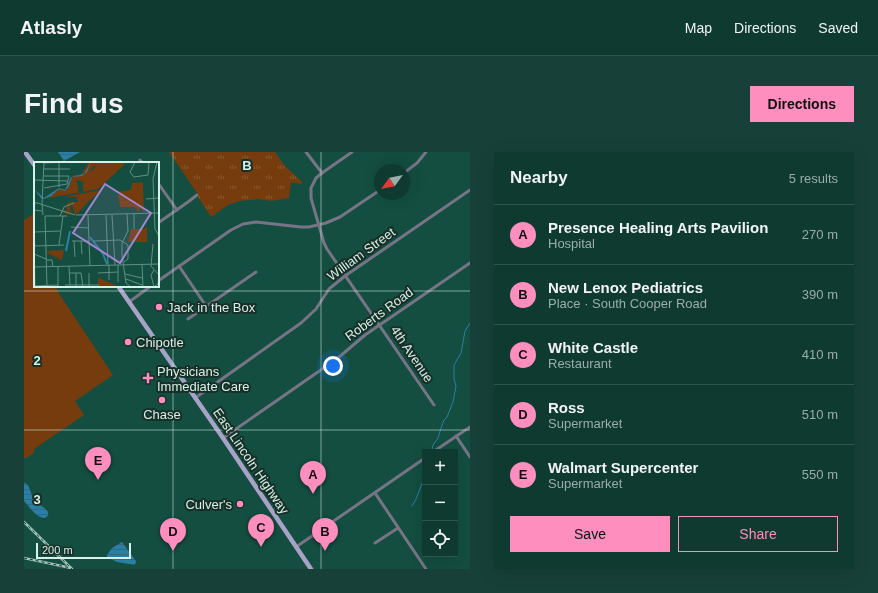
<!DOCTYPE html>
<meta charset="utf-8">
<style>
:root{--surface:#0e3a30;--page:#174138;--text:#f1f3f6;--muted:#9badab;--line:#2e544c;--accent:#fd8ebe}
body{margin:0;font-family:Helvetica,sans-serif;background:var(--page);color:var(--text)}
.controls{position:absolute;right:12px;bottom:12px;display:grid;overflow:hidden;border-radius:0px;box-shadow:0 4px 16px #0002}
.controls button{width:36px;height:36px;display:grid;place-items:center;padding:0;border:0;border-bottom:1px solid var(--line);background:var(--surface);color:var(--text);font:20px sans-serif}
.compass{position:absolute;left:350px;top:12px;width:36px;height:36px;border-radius:50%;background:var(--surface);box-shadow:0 4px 16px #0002;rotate:237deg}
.scale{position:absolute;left:12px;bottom:10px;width:95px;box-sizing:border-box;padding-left:4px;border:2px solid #d5f1e8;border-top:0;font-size:11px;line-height:14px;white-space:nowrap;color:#d5f1e8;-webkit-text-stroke:3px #182f28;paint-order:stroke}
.you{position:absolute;left:309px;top:214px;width:14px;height:14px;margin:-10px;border:3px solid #fff;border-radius:50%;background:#1a73e8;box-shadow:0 0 0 6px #1a73e833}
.badge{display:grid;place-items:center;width:26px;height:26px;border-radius:50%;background:var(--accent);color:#111;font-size:13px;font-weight:700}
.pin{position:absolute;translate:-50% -33px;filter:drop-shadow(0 1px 2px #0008)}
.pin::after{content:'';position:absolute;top:21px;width:14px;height:12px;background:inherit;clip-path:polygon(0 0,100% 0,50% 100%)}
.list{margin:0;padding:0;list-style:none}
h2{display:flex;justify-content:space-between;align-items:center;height:52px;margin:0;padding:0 16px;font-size:17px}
h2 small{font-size:13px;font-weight:400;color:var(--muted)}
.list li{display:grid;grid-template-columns:26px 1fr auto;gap:12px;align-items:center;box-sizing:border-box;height:60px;padding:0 16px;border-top:1px solid var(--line)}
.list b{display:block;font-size:15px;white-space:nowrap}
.list p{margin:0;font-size:13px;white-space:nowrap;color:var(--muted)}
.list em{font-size:13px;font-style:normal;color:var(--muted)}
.actions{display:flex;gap:8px;padding:12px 16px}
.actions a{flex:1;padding:9px 0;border:1px solid var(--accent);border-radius:0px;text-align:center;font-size:14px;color:var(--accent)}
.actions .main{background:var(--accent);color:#111}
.icon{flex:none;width:22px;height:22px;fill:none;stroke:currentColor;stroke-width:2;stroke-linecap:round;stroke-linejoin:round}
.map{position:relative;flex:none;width:446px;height:417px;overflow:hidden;border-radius:0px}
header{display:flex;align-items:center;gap:24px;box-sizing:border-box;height:56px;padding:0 20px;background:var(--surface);border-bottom:1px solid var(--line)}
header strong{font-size:19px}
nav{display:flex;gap:22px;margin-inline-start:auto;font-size:14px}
.intro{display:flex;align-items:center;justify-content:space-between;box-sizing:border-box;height:96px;padding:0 24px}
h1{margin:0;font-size:28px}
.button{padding:10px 18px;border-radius:0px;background:var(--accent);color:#111;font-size:14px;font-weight:700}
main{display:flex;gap:24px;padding:0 24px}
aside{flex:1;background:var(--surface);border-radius:0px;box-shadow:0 4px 16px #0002}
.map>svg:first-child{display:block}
</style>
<header>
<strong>Atlasly</strong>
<nav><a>Map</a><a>Directions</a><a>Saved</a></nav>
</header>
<div class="intro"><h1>Find us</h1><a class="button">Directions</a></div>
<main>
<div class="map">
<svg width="446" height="417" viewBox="0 0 446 417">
<defs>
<pattern id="park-tufts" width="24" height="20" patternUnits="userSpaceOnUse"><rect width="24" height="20" fill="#763c0d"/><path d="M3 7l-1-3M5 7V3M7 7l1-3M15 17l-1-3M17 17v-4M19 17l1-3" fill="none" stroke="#895930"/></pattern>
<pattern id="water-rules" width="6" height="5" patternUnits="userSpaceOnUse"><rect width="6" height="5" fill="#2a7fa7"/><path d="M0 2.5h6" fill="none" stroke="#336980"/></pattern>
</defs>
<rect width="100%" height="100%" fill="#134e40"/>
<polygon fill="#763c0d" points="11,61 11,77 9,80 9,101 11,103 11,134 32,134 34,140 89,223 51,249 60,263 10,297 10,301 2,306 0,306 0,68"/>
<polygon fill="url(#park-tufts)" points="145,0 251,0 260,13 278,30 278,32 267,30 265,46 247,49 234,47 216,49 204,53 187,65 174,45 173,41"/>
<g fill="url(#water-rules)">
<polygon points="34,0 56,0 40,9"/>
<path d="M 0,331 L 3,332 C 7,337 7,345 12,350 C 15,353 23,356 24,361 C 25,364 23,364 21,366 C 12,366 6,355 0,349 Z"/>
<polygon points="98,390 112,409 111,413 93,410 83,405 83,403 88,396"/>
</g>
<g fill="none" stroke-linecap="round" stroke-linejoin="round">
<g stroke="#2a7fa7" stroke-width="1">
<polyline points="408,298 409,293 414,286 417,276 420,268 423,265 429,250 432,234 430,227 430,213 437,201 441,179 446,171"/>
<polyline points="388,354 392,347 401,324"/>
</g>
<g stroke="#777486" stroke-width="3">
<polyline points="282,0 298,21"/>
<polyline points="328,0 298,21 292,26 287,36 287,46 300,91 303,97 410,253"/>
<polyline points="116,8 119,11"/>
<polyline points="380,21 393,11 402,0"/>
<polyline points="134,31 153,58"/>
<polyline points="134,71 164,50 173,43"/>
<polyline points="155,114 182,154"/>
<polyline points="134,129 207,78 219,72 232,70 277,75 285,75 302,71 316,65 356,38"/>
<polyline points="105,150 127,134"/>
<polyline points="164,167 232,120"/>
<polyline points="171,246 277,171 292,157 305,137 321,124 446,38"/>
<polyline points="432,284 446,305"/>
<polyline points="199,286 314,206 341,183 446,111"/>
<polyline points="409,300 446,275"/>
<polyline points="351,341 402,417"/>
<polyline points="351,391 374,376"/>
<polyline points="272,395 401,306"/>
</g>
<g stroke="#a9a2c7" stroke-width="4.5">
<polyline points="1,0 11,14"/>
<polyline points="94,134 199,286 287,417"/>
</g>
<defs>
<g id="rail">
<polyline points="0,370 48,417"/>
<polyline points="0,406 47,416"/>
</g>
</defs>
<use href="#rail" stroke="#a2c6bc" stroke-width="2.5"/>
<use href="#rail" stroke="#182f28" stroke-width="1" stroke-dasharray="3" stroke-linecap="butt"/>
</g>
<path fill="none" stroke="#d5f1e8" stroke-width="1" stroke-opacity="0.55" d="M 149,0 L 149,417M 297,0 L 297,417M 0,139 L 446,139M 0,278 L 446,278"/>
<g fill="#fd8ebe" stroke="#182f28" stroke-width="1.5">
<circle cx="135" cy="155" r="4"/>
<circle cx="104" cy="190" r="4"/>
<path d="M122 220h4v4h4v4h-4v4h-4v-4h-4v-4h4z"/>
<circle cx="138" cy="248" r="4"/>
<circle cx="216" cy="352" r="4"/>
</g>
<g text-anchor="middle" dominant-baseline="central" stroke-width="4" stroke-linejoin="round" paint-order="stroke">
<g font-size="13" fill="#d5f1e8" stroke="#182f28">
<text transform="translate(337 102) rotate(-36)">William Street</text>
<text transform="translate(355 162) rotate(-36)">Roberts Road</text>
<text transform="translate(388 202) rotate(56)">4th Avenue</text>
<text transform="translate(227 309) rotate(56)">East Lincoln Highway</text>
</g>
<g font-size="13" fill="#d5f1e8" stroke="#182f28" text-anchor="start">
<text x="143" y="155">Jack in the Box</text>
<text x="112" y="190">Chipotle</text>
<text x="133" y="219">Physicians<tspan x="133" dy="15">Immediate Care</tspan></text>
<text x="138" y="262" text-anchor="middle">Chase</text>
<text x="208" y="352" text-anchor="end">Culver's</text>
</g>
</g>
<g transform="translate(10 10)">
<rect width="125" height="125" fill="#134e40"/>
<path d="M 62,0 L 90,0 L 90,3 L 64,27 L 9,37 L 25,27 L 32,28 L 36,18 L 37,22 L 44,24 L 44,30 L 49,30 L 49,20 L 42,18 L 61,6 ZM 109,20 L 110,51 L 106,45 L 105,50 L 100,45 L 86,45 L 84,30 L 97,28 L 98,21 ZM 45,32 L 46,38 L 53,41 L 42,53 L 37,53 L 36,49 L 36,53 L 28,50 L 29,48 L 33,49 L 33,41 L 36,40 L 37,52 L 41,52 L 37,40 L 44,40 L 43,35 L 31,35 Z" fill="#763c0d"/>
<path d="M 55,0 L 63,1 L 51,14 L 42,18 L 44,24 L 37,22 L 36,18 L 40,13 L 47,13 ZM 67,28 L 53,41 L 46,38 L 45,32 Z" fill="#763c0d"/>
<path d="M 113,64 L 113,80 L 94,80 L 97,67 L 110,67 ZM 30,88 L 28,98 L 13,91 L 13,89 ZM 64,115 L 65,116 L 85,125 L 64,125 Z" fill="#763c0d"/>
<path d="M 57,0 L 53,10 L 48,14 L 38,15 L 35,24 L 31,29 L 25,27 L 17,34 L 10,37 L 7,36 L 0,27 L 10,36 L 25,26 L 31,28 L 37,15 L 50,12 Z" fill="#2a7fa7"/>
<path fill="none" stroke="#2a7fa7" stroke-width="2" d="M 56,75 L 69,92 L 73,102M 32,89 L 36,69"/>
<path fill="none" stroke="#618f83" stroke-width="1" d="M 101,0 L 96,10 L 100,15 L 114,13 L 115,0M 123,0 L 119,17 L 121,67 L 125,74M 10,1 L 36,0M 25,1 L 25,25M 10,7 L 36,7M 0,18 L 34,19M 10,26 L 33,22 L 35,14 L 10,14M 112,37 L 125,36M 0,40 L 41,53M 1,41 L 0,48 L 8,49M 8,41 L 10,0M 8,41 L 9,53M 93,52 L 94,69 L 88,81 L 88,93 L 92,121 L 97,125M 100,52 L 100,67M 42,53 L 125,51M 54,53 L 56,104M 72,53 L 74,103M 78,53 L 81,103M 11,54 L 33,54M 11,54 L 13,125M 26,54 L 30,45 L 40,41M 37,65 L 55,66M 0,70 L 26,69M 0,77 L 1,84 L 30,83M 38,79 L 55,79M 40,79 L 41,95M 47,79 L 48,92M 60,79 L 86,78 L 94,83M 119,82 L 117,104 L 125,113 L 124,122 L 120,125M 25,83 L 29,54M 0,87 L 1,125M 0,92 L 12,97M 13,98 L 18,98 L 19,105M 90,100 L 94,97 L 94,83M 108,102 L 109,125M 75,103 L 75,118M 84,103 L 84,120M 35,104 L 36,123M 0,105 L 125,102M 24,105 L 24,124M 120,108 L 117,113 L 120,125M 36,111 L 47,111 L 49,125M 42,111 L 42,125M 55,111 L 55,125M 64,111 L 84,110M 91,112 L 108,116M 92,117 L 108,123M 31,123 L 65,123M 0,124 L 24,123"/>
<path fill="#a485d1" fill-opacity="0.15" stroke="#a485d1" stroke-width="2" d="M 71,22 L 117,51 L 86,101 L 39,71 Z"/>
<rect width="125" height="125" fill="none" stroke="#d5f1e8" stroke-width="2"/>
</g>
<g font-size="13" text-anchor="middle" font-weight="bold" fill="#d5f1e8" stroke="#182f28" stroke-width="4" stroke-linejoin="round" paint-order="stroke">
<text x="223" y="18">B</text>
<text x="13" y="213">2</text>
<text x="13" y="352">3</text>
</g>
</svg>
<div class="controls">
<button>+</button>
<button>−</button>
<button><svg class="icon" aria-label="locate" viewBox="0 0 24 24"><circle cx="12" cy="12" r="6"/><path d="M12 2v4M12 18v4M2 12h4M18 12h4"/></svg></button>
</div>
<svg class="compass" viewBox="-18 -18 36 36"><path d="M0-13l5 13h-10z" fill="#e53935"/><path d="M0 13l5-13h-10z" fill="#9badab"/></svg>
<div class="scale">200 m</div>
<div class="you"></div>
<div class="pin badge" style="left:289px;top:342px">A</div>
<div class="pin badge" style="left:301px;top:399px">B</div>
<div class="pin badge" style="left:237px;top:395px">C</div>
<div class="pin badge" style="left:149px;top:399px">D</div>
<div class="pin badge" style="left:74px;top:328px">E</div>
</div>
<aside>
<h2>Nearby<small>5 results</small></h2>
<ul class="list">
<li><span class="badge">A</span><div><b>Presence Healing Arts Pavilion</b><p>Hospital</p></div><em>270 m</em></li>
<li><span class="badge">B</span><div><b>New Lenox Pediatrics</b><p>Place · South Cooper Road</p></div><em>390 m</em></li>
<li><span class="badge">C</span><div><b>White Castle</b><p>Restaurant</p></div><em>410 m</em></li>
<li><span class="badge">D</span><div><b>Ross</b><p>Supermarket</p></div><em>510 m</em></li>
<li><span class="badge">E</span><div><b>Walmart Supercenter</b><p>Supermarket</p></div><em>550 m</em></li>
</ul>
<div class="actions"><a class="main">Save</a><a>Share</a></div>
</aside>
</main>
